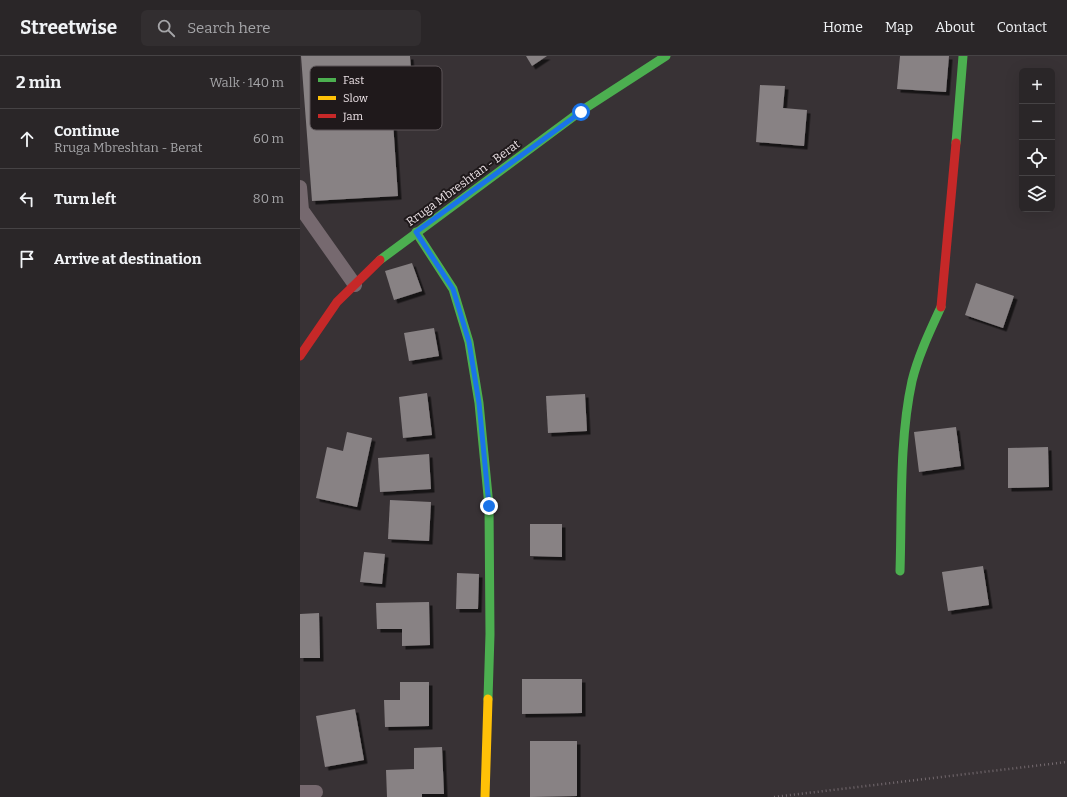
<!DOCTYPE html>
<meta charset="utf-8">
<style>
:root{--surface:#2a2628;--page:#322e30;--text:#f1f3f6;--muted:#a5a5a8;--line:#464345}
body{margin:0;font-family:Bitter,serif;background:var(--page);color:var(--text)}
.controls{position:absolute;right:12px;top:12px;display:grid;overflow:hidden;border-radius:6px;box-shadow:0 4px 16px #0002}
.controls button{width:36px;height:36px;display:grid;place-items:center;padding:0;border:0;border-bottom:1px solid var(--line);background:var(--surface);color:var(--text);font:20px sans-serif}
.stop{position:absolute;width:12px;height:12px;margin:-9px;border:3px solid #1a73e8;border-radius:50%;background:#fff}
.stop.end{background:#1a73e8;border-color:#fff;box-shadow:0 1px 4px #0008}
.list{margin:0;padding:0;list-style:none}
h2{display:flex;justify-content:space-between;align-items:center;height:52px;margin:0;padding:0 16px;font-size:17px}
h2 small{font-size:13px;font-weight:400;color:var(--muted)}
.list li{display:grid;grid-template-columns:26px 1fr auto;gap:12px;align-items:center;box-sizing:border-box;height:60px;padding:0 16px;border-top:1px solid var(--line)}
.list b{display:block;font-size:15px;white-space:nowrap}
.list p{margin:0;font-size:13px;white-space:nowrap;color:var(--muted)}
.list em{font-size:13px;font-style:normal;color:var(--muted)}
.icon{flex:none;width:22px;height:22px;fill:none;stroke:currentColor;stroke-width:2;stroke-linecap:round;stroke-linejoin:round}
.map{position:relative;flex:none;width:767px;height:741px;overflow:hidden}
header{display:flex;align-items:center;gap:24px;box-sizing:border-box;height:56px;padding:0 20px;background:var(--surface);border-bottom:1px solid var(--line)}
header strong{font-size:19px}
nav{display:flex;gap:22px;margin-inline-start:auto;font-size:14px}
.search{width:280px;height:36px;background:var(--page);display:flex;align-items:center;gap:10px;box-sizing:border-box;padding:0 14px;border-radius:6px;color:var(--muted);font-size:15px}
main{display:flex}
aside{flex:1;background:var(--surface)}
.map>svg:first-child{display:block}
</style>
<header>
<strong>Streetwise</strong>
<div class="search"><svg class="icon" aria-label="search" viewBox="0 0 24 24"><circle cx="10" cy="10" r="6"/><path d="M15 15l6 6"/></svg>Search here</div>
<nav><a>Home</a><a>Map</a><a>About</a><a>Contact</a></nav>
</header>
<main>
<aside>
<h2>2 min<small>Walk · 140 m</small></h2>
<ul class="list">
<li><svg class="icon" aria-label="ahead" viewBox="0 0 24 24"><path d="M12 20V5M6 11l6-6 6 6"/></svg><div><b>Continue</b><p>Rruga Mbreshtan - Berat</p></div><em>60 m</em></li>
<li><svg class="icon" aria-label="left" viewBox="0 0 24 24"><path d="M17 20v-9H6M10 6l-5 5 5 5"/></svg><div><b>Turn left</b></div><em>80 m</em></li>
<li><svg class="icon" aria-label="arrive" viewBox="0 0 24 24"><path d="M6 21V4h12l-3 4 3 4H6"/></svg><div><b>Arrive at destination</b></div></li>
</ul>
</aside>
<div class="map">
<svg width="767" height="741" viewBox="0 0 767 741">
<defs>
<filter id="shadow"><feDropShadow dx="3.5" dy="3.5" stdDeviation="0" flood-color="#0009"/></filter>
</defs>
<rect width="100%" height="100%" fill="#383235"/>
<g fill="#888284" filter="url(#shadow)">
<polygon points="1,0 110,0 114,50 92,51 98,140 12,145"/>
<polygon points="226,0 247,0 232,10"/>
<polygon points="600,0 649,0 646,36 597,33"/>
<polygon points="460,29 485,30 483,52 507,54 504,90 456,86"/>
<polygon points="112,207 122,235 94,244 85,215"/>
<polygon points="676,227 714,240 703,272 665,259"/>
<polygon points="134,272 139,300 109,305 104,277"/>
<polygon points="127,337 132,379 103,382 99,341"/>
<polygon points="285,338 287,375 248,377 246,340"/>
<polygon points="656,371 661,410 619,416 614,376"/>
<polygon points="47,376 72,382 57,451 16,442 27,391 43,395"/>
<polygon points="748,391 749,431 708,432 708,392"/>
<polygon points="129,398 131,433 80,436 78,402"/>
<polygon points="90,444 131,446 129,485 88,483"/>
<polygon points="230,468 262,468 262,501 230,500"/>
<polygon points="64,496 85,498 82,528 60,526"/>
<polygon points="683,510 689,549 648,555 642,516"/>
<polygon points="157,517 179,518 178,553 156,553"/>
<polygon points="129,546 130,589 102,590 102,573 77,573 76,547"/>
<polygon points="19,557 20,602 0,602 0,558"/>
<polygon points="222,623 282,623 282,657 222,658"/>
<polygon points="100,626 129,626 129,670 85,671 84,644 100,644"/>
<polygon points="55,653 64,704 25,711 16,660"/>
<polygon points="230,685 277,685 277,740 230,741"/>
<polygon points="142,691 144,738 122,738 122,741 87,741 86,714 114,713 114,692"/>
</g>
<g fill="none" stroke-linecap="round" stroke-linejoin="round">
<polyline stroke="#746a6f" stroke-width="2.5" stroke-dasharray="1 3" stroke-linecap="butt" points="474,741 767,706"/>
<g stroke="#76696f" stroke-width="14">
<polyline points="0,131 2,154 55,229"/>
<polyline points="0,736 16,736"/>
</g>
<g stroke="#4caf50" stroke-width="9">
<polyline points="656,87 663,0"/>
<polyline points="116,176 153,233 169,286 179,347 189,450 190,578 188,643"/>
<polyline points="80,204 281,55 366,0"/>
<path d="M 600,515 C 602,455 599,384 612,325 C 618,300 630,275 641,251"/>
</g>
<polyline stroke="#ffc107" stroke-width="9" points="185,741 188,643"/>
<g stroke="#c62828" stroke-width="9">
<polyline points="641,251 656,87"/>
<polyline points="0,300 37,246 80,204"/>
</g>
</g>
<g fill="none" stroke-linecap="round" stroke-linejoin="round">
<polyline stroke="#1a73e8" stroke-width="5" points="189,450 179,347 169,286 153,233 116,176 281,56"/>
</g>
<g text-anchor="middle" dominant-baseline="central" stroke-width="4" stroke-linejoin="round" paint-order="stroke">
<g font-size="12" fill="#ece2e6" stroke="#1f191b">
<text transform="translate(163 127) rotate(-36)">Rruga Mbreshtan - Berat</text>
</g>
</g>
<rect x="10" y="10" width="132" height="64" rx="6" fill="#1f191b" stroke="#5c5558" stroke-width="1"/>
<rect x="18" y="22" width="18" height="4" fill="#4caf50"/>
<rect x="18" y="40" width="18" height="4" fill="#ffc107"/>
<rect x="18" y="58" width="18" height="4" fill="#c62828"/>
<g font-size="11" fill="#ece2e6">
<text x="43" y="28">Fast</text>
<text x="43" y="46">Slow</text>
<text x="43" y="64">Jam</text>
</g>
</svg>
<div class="controls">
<button>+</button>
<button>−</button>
<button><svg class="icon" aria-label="locate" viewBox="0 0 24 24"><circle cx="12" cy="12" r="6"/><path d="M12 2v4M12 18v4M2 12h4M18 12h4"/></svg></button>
<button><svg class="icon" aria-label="layers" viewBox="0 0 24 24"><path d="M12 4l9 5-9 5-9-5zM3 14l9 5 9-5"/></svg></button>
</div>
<div class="stop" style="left:281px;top:56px"></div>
<div class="stop end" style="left:189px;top:450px"></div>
</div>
</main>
